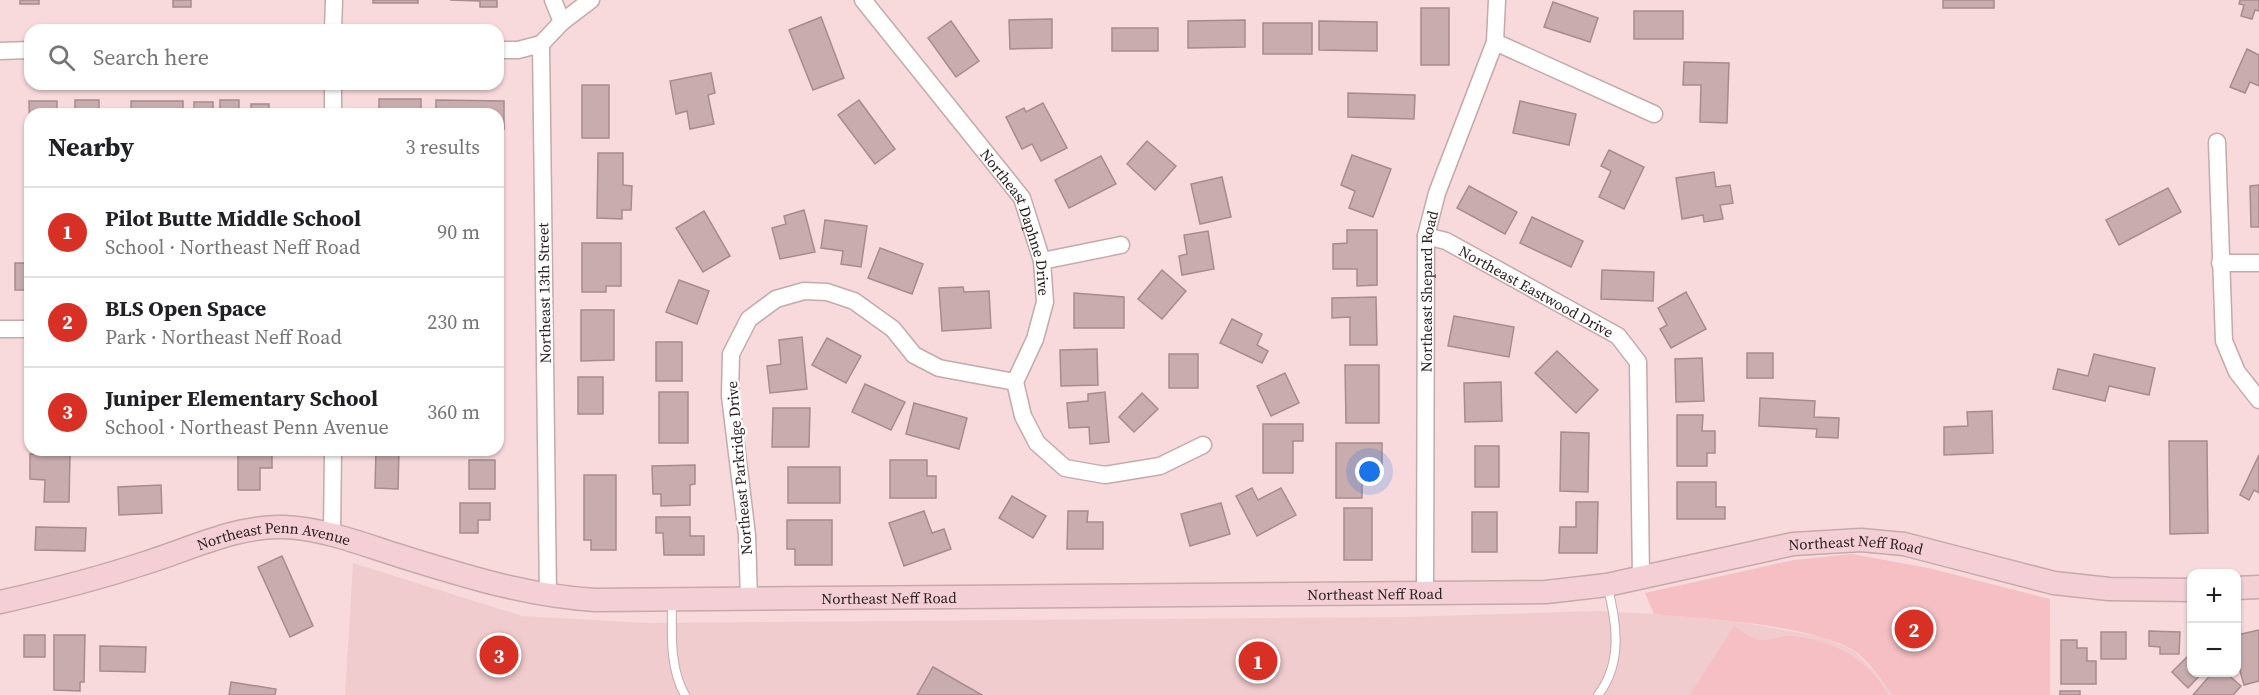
<!DOCTYPE html>
<meta charset="utf-8">
<style>
:root{--surface:#fff;--page:#f2f2f2;--text:#202124;--muted:#757577;--line:#e0e0e0;--accent:#d93025}
body{margin:0;font-family:"Source Serif 4",serif;background:var(--page);color:var(--text)}
.controls{position:absolute;right:18px;bottom:18px;display:grid;overflow:hidden;border-radius:12px;box-shadow:0 2px 4px #0004}
.controls button{width:54px;height:54px;display:grid;place-items:center;padding:0;border:0;border-bottom:2px solid var(--line);background:var(--surface);color:var(--text);font:30px sans-serif}
.you{position:absolute;left:1370px;top:472px;width:21px;height:21px;margin:-15px;border:4px solid #fff;border-radius:50%;background:#1a73e8;box-shadow:0 0 0 9px #1a73e833}
.badge{display:grid;place-items:center;width:39px;height:39px;border-radius:50%;background:var(--accent);color:#fff;font-size:20px;font-weight:700}
.pin{position:absolute;translate:-50% -50%;border:3px solid #fff;box-shadow:0 2px 6px #0006}
.list{margin:0;padding:0;list-style:none}
h2{display:flex;justify-content:space-between;align-items:center;height:78px;margin:0;padding:0 24px;font-size:26px}
h2 small{font-size:20px;font-weight:400;color:var(--muted)}
.list li{display:grid;grid-template-columns:39px 1fr auto;gap:18px;align-items:center;box-sizing:border-box;height:90px;padding:0 24px;border-top:2px solid var(--line)}
.list b{display:block;font-size:22px;white-space:nowrap}
.list p{margin:0;font-size:20px;white-space:nowrap;color:var(--muted)}
.list em{font-size:20px;font-style:normal;color:var(--muted)}
.icon{flex:none;width:33px;height:33px;fill:none;stroke:currentColor;stroke-width:2;stroke-linecap:round;stroke-linejoin:round}
.map{position:relative;flex:none;width:2259px;height:695px;overflow:hidden}
.search{position:absolute;background:var(--surface);box-shadow:0 2px 4px #0004;left:24px;top:24px;width:480px;height:66px;display:flex;align-items:center;gap:15px;box-sizing:border-box;padding:0 21px;border-radius:18px;color:var(--muted);font-size:22px}
.panel{position:absolute;background:var(--surface);box-shadow:0 2px 4px #0004;left:24px;top:108px;width:480px;height:348px;border-radius:18px}
.map>svg:first-child{display:block}
</style>
<div class="map">
<svg width="2259" height="695" viewBox="0 0 2259 695">
<rect width="100%" height="100%" fill="#f8dadc"/>
<polygon fill="#f1ccce" points="353,563 522,616 650,623 1405,617 1596,611 1654,614 1734,621 1823,637 1854,651 1874,671 1892,695 345,695"/>
<g fill="#f5bfc3">
<path d="M 1852,554 L 1928,568 L 2050,599 L 2050,695 L 1892,695 C 1881,680 1869,660 1853,650 C 1809,624 1706,619 1654,614 L 1645,593 L 1794,560 Z"/>
<path d="M 1734,626 C 1741,630 1751,639 1759,640 C 1769,642 1781,635 1792,636 C 1830,639 1870,659 1888,695 L 1690,695 Z"/>
</g>
<g fill="#c9acae" stroke="#a78b8d" stroke-width="1.5">
<rect x="20" y="0" width="19" height="4"/>
<rect x="173" y="0" width="18" height="7"/>
<rect x="373" y="0" width="45" height="3"/>
<polygon points="450,0 497,0 497,7 480,7 480,1"/>
<rect x="1943" y="0" width="51" height="8"/>
<polygon points="2240,0 2259,0 2259,11 2255,10 2252,19 2241,16 2244,5 2239,4"/>
<polygon points="1553,2 1598,18 1590,42 1544,27"/>
<rect x="1421" y="8" width="28" height="57"/>
<rect x="1634" y="11" width="49" height="28"/>
<polygon points="821,17 844,78 813,90 789,30"/>
<polygon points="1052,19 1052,48 1010,49 1009,20"/>
<polygon points="1245,20 1245,47 1188,48 1188,21"/>
<polygon points="951,21 979,61 956,77 928,38"/>
<polygon points="1319,21 1377,22 1377,51 1319,50"/>
<rect x="1263" y="23" width="49" height="31"/>
<rect x="1112" y="28" width="46" height="23"/>
<polygon points="2247,49 2259,55 2259,86 2250,82 2245,93 2230,87"/>
<polygon points="1684,62 1729,63 1727,123 1700,122 1701,85 1683,85"/>
<polygon points="711,73 715,93 708,95 714,124 690,129 687,111 676,114 670,81"/>
<rect x="582" y="85" width="27" height="53"/>
<polygon points="1348,93 1415,95 1414,119 1348,117"/>
<rect x="379" y="99" width="42" height="15"/>
<rect x="75" y="100" width="24" height="14"/>
<rect x="220" y="100" width="19" height="14"/>
<polygon points="436,100 504,101 504,129 498,129 498,114 436,114"/>
<polygon points="859,100 895,149 875,164 838,115"/>
<polygon points="29,101 57,101 57,114 30,114 30,148"/>
<rect x="131" y="101" width="52" height="13"/>
<polygon points="1520,101 1576,114 1569,145 1513,133"/>
<rect x="194" y="102" width="19" height="12"/>
<polygon points="1043,103 1067,148 1041,161 1032,144 1022,149 1006,117 1024,108 1026,112"/>
<polygon points="251,104 269,104 269,110 297,109 297,114 251,114"/>
<polygon points="1147,141 1176,166 1155,190 1127,164"/>
<polygon points="1609,150 1644,167 1624,209 1599,197 1611,171 1601,166"/>
<polygon points="598,153 623,153 623,185 632,186 631,210 622,210 622,219 597,218"/>
<polygon points="1352,155 1391,169 1373,217 1349,208 1355,191 1341,185"/>
<polygon points="1101,156 1116,184 1069,208 1055,180"/>
<polygon points="1714,172 1716,187 1730,185 1733,203 1720,205 1723,219 1704,222 1703,215 1682,219 1676,178"/>
<polygon points="1222,177 1231,217 1200,224 1191,184"/>
<polygon points="2259,185 2259,227 2251,227 2250,186"/>
<polygon points="1469,186 1517,212 1505,234 1457,208"/>
<polygon points="2168,188 2181,212 2119,245 2106,220"/>
<polygon points="804,210 815,252 780,259 772,228 786,224 784,216"/>
<polygon points="704,211 730,256 703,272 676,228"/>
<polygon points="1532,217 1583,241 1571,267 1520,243"/>
<polygon points="825,220 867,226 861,267 841,264 843,251 821,248"/>
<polygon points="1347,230 1377,230 1377,285 1357,286 1357,269 1333,269 1333,244 1347,243"/>
<polygon points="1208,231 1214,269 1182,275 1179,256 1187,254 1184,235"/>
<polygon points="582,243 621,243 621,286 606,286 606,292 582,292"/>
<polygon points="880,248 923,264 912,294 868,278"/>
<rect x="15" y="263" width="15" height="27"/>
<polygon points="1162,270 1186,291 1162,319 1138,299"/>
<polygon points="1602,270 1654,272 1653,301 1601,299"/>
<polygon points="679,280 709,291 697,324 666,312"/>
<polygon points="963,287 964,292 989,291 991,328 942,331 939,288"/>
<polygon points="1686,292 1706,329 1671,348 1660,329 1667,325 1658,308"/>
<polygon points="1074,293 1124,297 1124,328 1074,328"/>
<polygon points="1376,297 1377,345 1350,345 1350,317 1332,318 1332,298"/>
<polygon points="581,310 614,310 614,360 581,361"/>
<polygon points="1454,316 1514,327 1509,357 1448,346"/>
<polygon points="1232,319 1262,334 1257,345 1268,351 1262,363 1220,343"/>
<polygon points="802,337 807,389 770,393 767,366 781,364 779,340"/>
<polygon points="827,338 861,356 846,383 812,365"/>
<rect x="656" y="342" width="26" height="39"/>
<polygon points="1097,349 1098,385 1061,386 1060,350"/>
<polygon points="1557,351 1598,390 1576,413 1535,373"/>
<rect x="1747" y="353" width="26" height="25"/>
<rect x="1169" y="354" width="29" height="34"/>
<polygon points="2094,354 2155,368 2149,395 2109,386 2105,401 2053,389 2058,369 2088,376"/>
<polygon points="1702,358 1704,401 1676,402 1675,359"/>
<polygon points="1345,365 1379,365 1379,423 1346,423"/>
<polygon points="1285,373 1299,403 1271,416 1257,386"/>
<rect x="578" y="377" width="25" height="37"/>
<polygon points="1501,382 1502,421 1465,422 1464,383"/>
<polygon points="865,384 905,402 891,430 852,412"/>
<rect x="659" y="392" width="29" height="51"/>
<polygon points="1105,392 1109,442 1090,444 1089,427 1069,428 1067,403 1088,401 1088,394"/>
<polygon points="1142,393 1158,409 1134,432 1119,417"/>
<polygon points="1760,398 1815,401 1814,417 1839,418 1838,438 1816,437 1817,429 1759,426"/>
<polygon points="914,403 967,418 959,449 906,434"/>
<polygon points="773,408 810,408 809,447 772,447"/>
<polygon points="1992,411 1993,453 1944,455 1944,427 1968,426 1967,412"/>
<polygon points="1677,415 1703,415 1702,431 1715,431 1715,453 1707,453 1707,466 1677,466"/>
<polygon points="1263,424 1303,424 1303,441 1293,441 1293,473 1263,473"/>
<polygon points="1561,432 1589,433 1588,492 1560,491"/>
<polygon points="2169,441 2207,441 2208,533 2170,534"/>
<polygon points="1336,443 1382,443 1382,466 1362,466 1362,498 1336,498"/>
<rect x="1475" y="446" width="24" height="41"/>
<polygon points="238,450 272,450 272,468 260,468 260,490 238,490"/>
<polygon points="376,450 399,450 398,489 375,488"/>
<polygon points="30,454 70,455 69,502 44,502 45,480 30,479"/>
<polygon points="2259,455 2259,493 2254,490 2249,500 2240,495"/>
<rect x="469" y="460" width="26" height="29"/>
<polygon points="890,460 927,460 927,476 936,476 936,498 890,498"/>
<polygon points="695,465 695,484 690,485 690,505 661,506 661,494 653,494 652,466"/>
<rect x="788" y="467" width="52" height="36"/>
<polygon points="584,475 616,475 616,550 591,550 591,540 584,540"/>
<polygon points="1677,482 1716,482 1716,507 1725,507 1725,519 1677,519"/>
<polygon points="161,485 162,513 119,515 118,487"/>
<polygon points="1252,488 1258,500 1281,488 1296,515 1257,536 1236,496"/>
<polygon points="1012,496 1046,516 1033,538 999,518"/>
<polygon points="1576,502 1598,502 1597,553 1559,553 1560,527 1576,527"/>
<polygon points="460,503 490,503 490,520 478,520 478,533 460,533"/>
<polygon points="1221,503 1230,534 1190,546 1181,514"/>
<rect x="1344" y="508" width="28" height="52"/>
<polygon points="924,511 932,533 944,529 951,549 904,566 889,523"/>
<polygon points="1068,511 1088,511 1087,522 1103,522 1103,549 1067,549"/>
<rect x="1472" y="512" width="25" height="40"/>
<polygon points="656,517 690,517 690,536 704,536 704,555 664,555 663,533 656,533"/>
<polygon points="787,520 832,520 832,565 795,565 795,549 787,549"/>
<polygon points="36,527 86,528 85,551 35,550"/>
<polygon points="282,556 313,626 290,637 258,567"/>
<polygon points="2259,630 2259,681 2244,685 2236,657 2236,635"/>
<polygon points="2149,631 2180,632 2179,654 2160,654 2160,647 2149,646"/>
<rect x="2101" y="632" width="25" height="27"/>
<rect x="24" y="635" width="21" height="22"/>
<polygon points="54,635 85,635 84,682 80,682 80,691 54,690"/>
<polygon points="2061,640 2077,640 2077,648 2087,648 2087,661 2096,661 2096,684 2061,684"/>
<polygon points="100,646 146,647 145,672 100,671"/>
<polygon points="2192,652 2192,672 2203,672 2188,688 2172,672"/>
<polygon points="933,667 982,695 917,695"/>
<polygon points="2213,672 2225,672 2241,686 2233,695 2193,695"/>
<polygon points="231,682 276,689 275,695 229,695"/>
<rect x="2060" y="691" width="20" height="4"/>
</g>
<g fill="none" stroke-linecap="round" stroke-linejoin="round">
<defs>
<g id="lane">
<path d="M 672,602 C 672,633 669,667 685,695"/>
<path d="M 1598,695 C 1623,663 1617,622 1607,585"/>
</g>
<g id="street">
<path id="s1" d="M 863,0 L 1022,198 L 1042,261 L 1045,302 L 1035,339 L 1015,382 L 1023,416 L 1037,443 L 1065,468 L 1105,475 L 1160,466 L 1203,445"/>
<polyline points="562,22 591,0"/>
<polyline points="333,30 334,0"/>
<polyline points="1495,42 1654,114"/>
<polyline points="498,50 518,50 541,44"/>
<polyline points="0,51 30,50"/>
<polyline points="333,84 333,114"/>
<polyline points="2217,142 2224,341 2237,372 2259,400"/>
<path id="s2" d="M 1426,236 L 1446,241 L 1618,336 L 1638,362 L 1641,578"/>
<polyline points="1042,261 1121,245"/>
<polyline points="2220,263 2259,263"/>
<polyline points="0,329 30,329"/>
<polyline points="332,534 333,450"/>
<path id="s3" d="M 1425,595 L 1426,236 L 1437,193 L 1495,42 L 1497,0"/>
<polyline points="548,596 541,44 562,22 553,0"/>
<polyline points="749,599 747,535 730,396 731,354 749,319 776,299 804,291 827,292 854,301 893,329 914,355 939,368 1015,382"/>
</g>
<g id="secondary">
<polyline points="2236,588 2259,587"/>
<path id="s4" d="M 0,602 C 49,591 97,579 145,563 C 190,549 238,525 285,527 C 325,529 362,544 400,556 C 465,576 527,596 595,600 L 1546,592 L 1607,585 L 1793,544 L 1861,540 L 1904,544 L 2054,583 L 2109,589 L 2192,590"/>
</g>
</defs>
<use href="#lane" stroke="#c5a9ab" stroke-width="10"/>
<use href="#street" stroke="#c5a9ab" stroke-width="19"/>
<use href="#secondary" stroke="#c5a9ab" stroke-width="25"/>
<use href="#lane" stroke="#fff" stroke-width="8"/>
<use href="#street" stroke="#fff" stroke-width="16"/>
<use href="#secondary" stroke="#f4d0d6" stroke-width="22"/>
</g>
<g text-anchor="middle" dominant-baseline="central" stroke-width="5" stroke-linejoin="round" paint-order="stroke">
<g font-size="15" fill="#2c2122" stroke="#fff">
<text stroke="none"><textPath href="#s1" startOffset="274">Northeast Daphne Drive</textPath></text>
<text stroke="none"><textPath href="#s3" startOffset="304">Northeast Shepard Road</textPath></text>
<text stroke="none"><textPath href="#s2" startOffset="124">Northeast Eastwood Drive</textPath></text>
<text transform="translate(544 293) rotate(-91)">Northeast 13th Street</text>
<text transform="translate(739 468) rotate(-95)">Northeast Parkridge Drive</text>
<text stroke="none"><textPath href="#s4" startOffset="284">Northeast Penn Avenue</textPath></text>
<text stroke="none"><textPath href="#s4" startOffset="1881">Northeast Neff Road</textPath></text>
<text stroke="none"><textPath href="#s4" startOffset="1395">Northeast Neff Road</textPath></text>
<text stroke="none"><textPath href="#s4" startOffset="909">Northeast Neff Road</textPath></text>
</g>
</g>
</svg>
<div class="controls">
<button>+</button>
<button>−</button>
</div>
<div class="you"></div>
<div class="pin badge" style="left:1258px;top:661px">1</div>
<div class="pin badge" style="left:1914px;top:629px">2</div>
<div class="pin badge" style="left:499px;top:655px">3</div>
<div class="search"><svg class="icon" aria-label="search" viewBox="0 0 24 24"><circle cx="10" cy="10" r="6"/><path d="M15 15l6 6"/></svg>Search here</div>
<section class="panel">
<h2>Nearby<small>3 results</small></h2>
<ul class="list">
<li><span class="badge">1</span><div><b>Pilot Butte Middle School</b><p>School · Northeast Neff Road</p></div><em>90 m</em></li>
<li><span class="badge">2</span><div><b>BLS Open Space</b><p>Park · Northeast Neff Road</p></div><em>230 m</em></li>
<li><span class="badge">3</span><div><b>Juniper Elementary School</b><p>School · Northeast Penn Avenue</p></div><em>360 m</em></li>
</ul>
</section>
</div>
